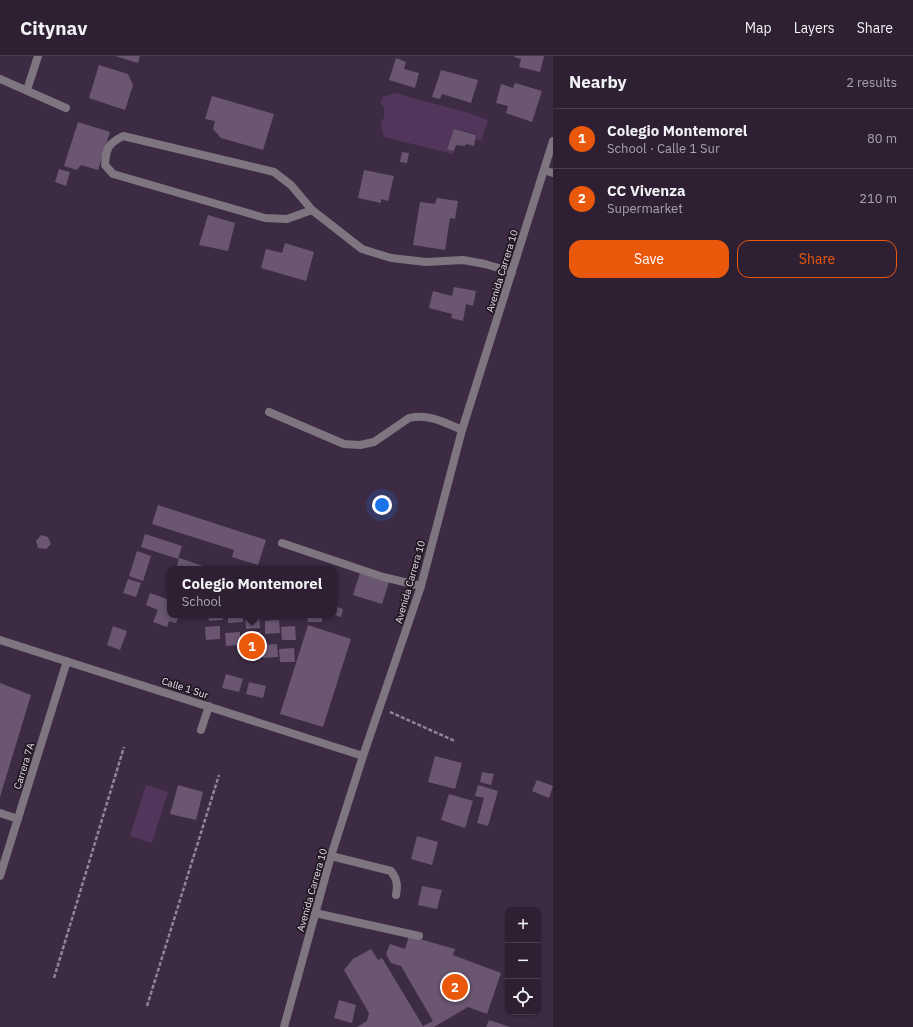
<!DOCTYPE html>
<meta charset="utf-8">
<style>
:root{--surface:#2e2032;--page:#3a2d3e;--text:#f1f3f6;--muted:#a7a3ac;--line:#493e4d;--accent:#ea580c}
body{margin:0;font-family:"IBM Plex Sans",sans-serif;background:var(--page);color:var(--text)}
.controls{position:absolute;right:12px;bottom:12px;display:grid;overflow:hidden;border-radius:8px;box-shadow:0 1px 3px #0004}
.controls button{width:36px;height:36px;display:grid;place-items:center;padding:0;border:0;border-bottom:1px solid var(--line);background:var(--surface);color:var(--text);font:20px sans-serif}
.you{position:absolute;left:382px;top:449px;width:14px;height:14px;margin:-10px;border:3px solid #fff;border-radius:50%;background:#1a73e8;box-shadow:0 0 0 6px #1a73e833}
.badge{display:grid;place-items:center;width:26px;height:26px;border-radius:50%;background:var(--accent);color:#fff;font-size:13px;font-weight:700}
.pin{position:absolute;translate:-50% -50%;border:2px solid #fff;box-shadow:0 1px 4px #0006}
.popup{position:absolute;left:167px;top:510px;width:170px;height:52px;box-sizing:border-box;display:grid;place-content:center;border-radius:8px;background:var(--surface);filter:drop-shadow(0 1px 3px #0005);font-size:13px;white-space:nowrap;color:var(--muted)}
.popup b{font-size:15px;color:var(--text)}
.popup::after{content:'';position:absolute;left:50%;top:100%;margin-left:-8px;border:8px solid transparent;border-top-color:var(--surface)}
.list{margin:0;padding:0;list-style:none}
h2{display:flex;justify-content:space-between;align-items:center;height:52px;margin:0;padding:0 16px;font-size:17px}
h2 small{font-size:13px;font-weight:400;color:var(--muted)}
.list li{display:grid;grid-template-columns:26px 1fr auto;gap:12px;align-items:center;box-sizing:border-box;height:60px;padding:0 16px;border-top:1px solid var(--line)}
.list b{display:block;font-size:15px;white-space:nowrap}
.list p{margin:0;font-size:13px;white-space:nowrap;color:var(--muted)}
.list em{font-size:13px;font-style:normal;color:var(--muted)}
.actions{display:flex;gap:8px;padding:12px 16px}
.actions a{flex:1;padding:9px 0;border:1px solid var(--accent);border-radius:12px;text-align:center;font-size:14px;color:var(--accent)}
.actions .main{background:var(--accent);color:#fff}
.icon{flex:none;width:22px;height:22px;fill:none;stroke:currentColor;stroke-width:2;stroke-linecap:round;stroke-linejoin:round}
.map{position:relative;flex:none;width:553px;height:971px;overflow:hidden}
header{display:flex;align-items:center;gap:24px;box-sizing:border-box;height:56px;padding:0 20px;background:var(--surface);border-bottom:1px solid var(--line)}
header strong{font-size:19px}
nav{display:flex;gap:22px;margin-inline-start:auto;font-size:14px}
main{display:flex}
aside{flex:1;background:var(--surface)}
.map>svg:first-child{display:block}
</style>
<header>
<strong>Citynav</strong>
<nav><a>Map</a><a>Layers</a><a>Share</a></nav>
</header>
<main>
<div class="map">
<svg width="553" height="971" viewBox="0 0 553 971">
<rect width="100%" height="100%" fill="#3d2b43"/>
<g fill="#52355b">
<polygon points="395,37 469,57 488,64 481,85 475,83 476,78 454,73 447,92 454,95 453,98 384,81 380,66 384,62 384,52 380,47 383,41"/>
<polygon points="146,729 168,736 152,787 130,780"/>
</g>
<g fill="#6a5671">
<polygon points="115,0 140,0 138,7"/>
<polygon points="515,0 544,0 540,16 519,11 521,3 514,1"/>
<polygon points="396,2 406,6 404,13 419,17 415,32 389,24"/>
<polygon points="99,9 128,18 133,29 125,54 89,42"/>
<polygon points="441,14 478,24 471,47 442,38 440,43 432,41"/>
<polygon points="515,27 542,35 532,66 506,57 508,50 496,47 501,28 513,32"/>
<polygon points="212,40 274,58 263,94 221,82 213,73 215,65 205,63"/>
<polygon points="78,66 110,76 98,114 81,109 77,114 64,110"/>
<polygon points="454,73 476,79 474,90 466,88 465,90 456,89 454,95 447,93"/>
<polygon points="402,96 409,97 407,107 400,106"/>
<polygon points="59,113 70,116 66,130 55,126"/>
<polygon points="364,114 394,120 388,145 381,143 381,147 358,142"/>
<polygon points="437,142 458,145 455,163 450,162 445,194 413,189 420,146 435,148"/>
<polygon points="208,159 235,167 228,195 199,189"/>
<polygon points="285,187 314,196 306,225 261,212 266,193 282,197"/>
<polygon points="454,231 476,235 473,250 466,248 463,265 451,262 452,258 429,252 433,235 452,240"/>
<polygon points="158,449 266,484 258,509 232,501 234,494 152,468"/>
<polygon points="145,478 182,490 178,503 141,491"/>
<polygon points="41,479 48,481 51,488 46,493 38,492 36,485"/>
<polygon points="137,495 151,500 143,525 129,520"/>
<polygon points="179,502 212,513 176,513"/>
<polygon points="360,517 389,526 382,548 353,539"/>
<polygon points="128,523 141,527 136,541 123,537"/>
<polygon points="150,537 170,544 170,559 179,559 176,567 169,565 167,571 153,566 158,554 146,549"/>
<polygon points="334,550 343,553 341,561 334,559"/>
<polygon points="208,559 223,559 223,564 209,565"/>
<polygon points="228,559 243,559 243,566 228,567"/>
<polygon points="259,559 260,572 246,573 245,560"/>
<polygon points="307,559 322,559 322,566 308,566"/>
<polygon points="279,564 280,577 265,578 265,565"/>
<polygon points="308,569 351,583 323,671 280,658"/>
<polygon points="113,570 127,575 120,594 107,589"/>
<polygon points="220,570 220,583 206,584 205,571"/>
<polygon points="295,570 296,584 282,584 281,571"/>
<polygon points="240,576 240,589 226,590 225,577"/>
<polygon points="258,583 259,596 245,597 244,584"/>
<polygon points="277,588 278,601 263,602 263,589"/>
<polygon points="294,592 295,606 280,606 279,593"/>
<polygon points="226,618 243,623 239,636 222,632"/>
<polygon points="249,626 266,630 263,642 246,638"/>
<polygon points="0,627 31,639 0,741"/>
<polygon points="435,700 462,707 455,733 428,726"/>
<polygon points="482,716 494,718 491,729 480,726"/>
<polygon points="537,724 553,730 549,742 532,735"/>
<polygon points="178,729 203,736 196,764 170,758"/>
<polygon points="478,729 498,735 488,770 477,767 484,742 475,740"/>
<polygon points="449,738 473,745 465,772 441,764"/>
<polygon points="417,780 438,786 432,809 411,803"/>
<polygon points="422,830 442,834 437,853 418,849"/>
<polygon points="409,880 455,893 453,899 501,917 487,958 468,951 434,971 357,971 367,965 369,957 344,914 353,903 371,893 378,904 382,902 423,970 433,965 401,910 391,907 386,898 390,888 405,893"/>
<polygon points="339,944 356,949 352,967 334,962"/>
<polygon points="489,964 510,971 486,971"/>
</g>
<g fill="none" stroke-linecap="round" stroke-linejoin="round">
<g stroke="#928497" stroke-width="2.5" stroke-dasharray="4 2" stroke-linecap="butt">
<polyline points="390,656 455,685"/>
<polyline points="54,922 124,691"/>
<polyline points="147,950 219,719"/>
</g>
<g stroke="#7e7581" stroke-width="8">
<polyline points="0,23 66,52"/>
<polyline points="27,34 38,0"/>
<polyline points="544,114 553,117"/>
<path d="M 312,154 L 287,163 L 265,162 L 113,118 L 105,109 C 106,92 108,88 123,80 L 274,116 L 291,129 L 312,154 L 362,193 L 391,202 L 426,206 L 463,204 L 485,208 L 512,216"/>
<path d="M 269,356 L 344,388 L 360,389 L 374,386 L 409,362 C 428,357 446,367 462,374"/>
<polyline points="282,487 383,521 421,530"/>
<polyline points="201,674 209,650"/>
<polyline points="0,757 18,763"/>
<path d="M 331,800 L 391,815 C 397,823 398,829 396,839"/>
<polyline points="315,857 419,880"/>
</g>
<g stroke="#7e7581" stroke-width="8">
<polyline points="0,584 363,700"/>
<polyline points="0,820 67,605"/>
</g>
<polyline stroke="#7e7581" stroke-width="8" points="284,971 331,800 363,700 421,530 462,374 553,85"/>
</g>
<g text-anchor="middle" dominant-baseline="central" stroke-width="3.5" stroke-linejoin="round" paint-order="stroke">
<g font-size="10" fill="#eadfee" stroke="#201722">
<text transform="translate(502 215) rotate(-73)">Avenida Carrera 10</text>
<text transform="translate(410 526) rotate(-74)">Avenida Carrera 10</text>
<text transform="translate(185 632) rotate(18)">Calle 1 Sur</text>
<text transform="translate(24 710) rotate(-73)">Carrera 7A</text>
<text transform="translate(312 834) rotate(-74)">Avenida Carrera 10</text>
</g>
</g>
</svg>
<div class="controls">
<button>+</button>
<button>−</button>
<button><svg class="icon" aria-label="locate" viewBox="0 0 24 24"><circle cx="12" cy="12" r="6"/><path d="M12 2v4M12 18v4M2 12h4M18 12h4"/></svg></button>
</div>
<div class="you"></div>
<div class="pin badge" style="left:252px;top:590px">1</div>
<div class="popup"><b>Colegio Montemorel</b>School</div>
<div class="pin badge" style="left:455px;top:931px">2</div>
</div>
<aside>
<h2>Nearby<small>2 results</small></h2>
<ul class="list">
<li><span class="badge">1</span><div><b>Colegio Montemorel</b><p>School · Calle 1 Sur</p></div><em>80 m</em></li>
<li><span class="badge">2</span><div><b>CC Vivenza</b><p>Supermarket</p></div><em>210 m</em></li>
</ul>
<div class="actions"><a class="main">Save</a><a>Share</a></div>
</aside>
</main>
